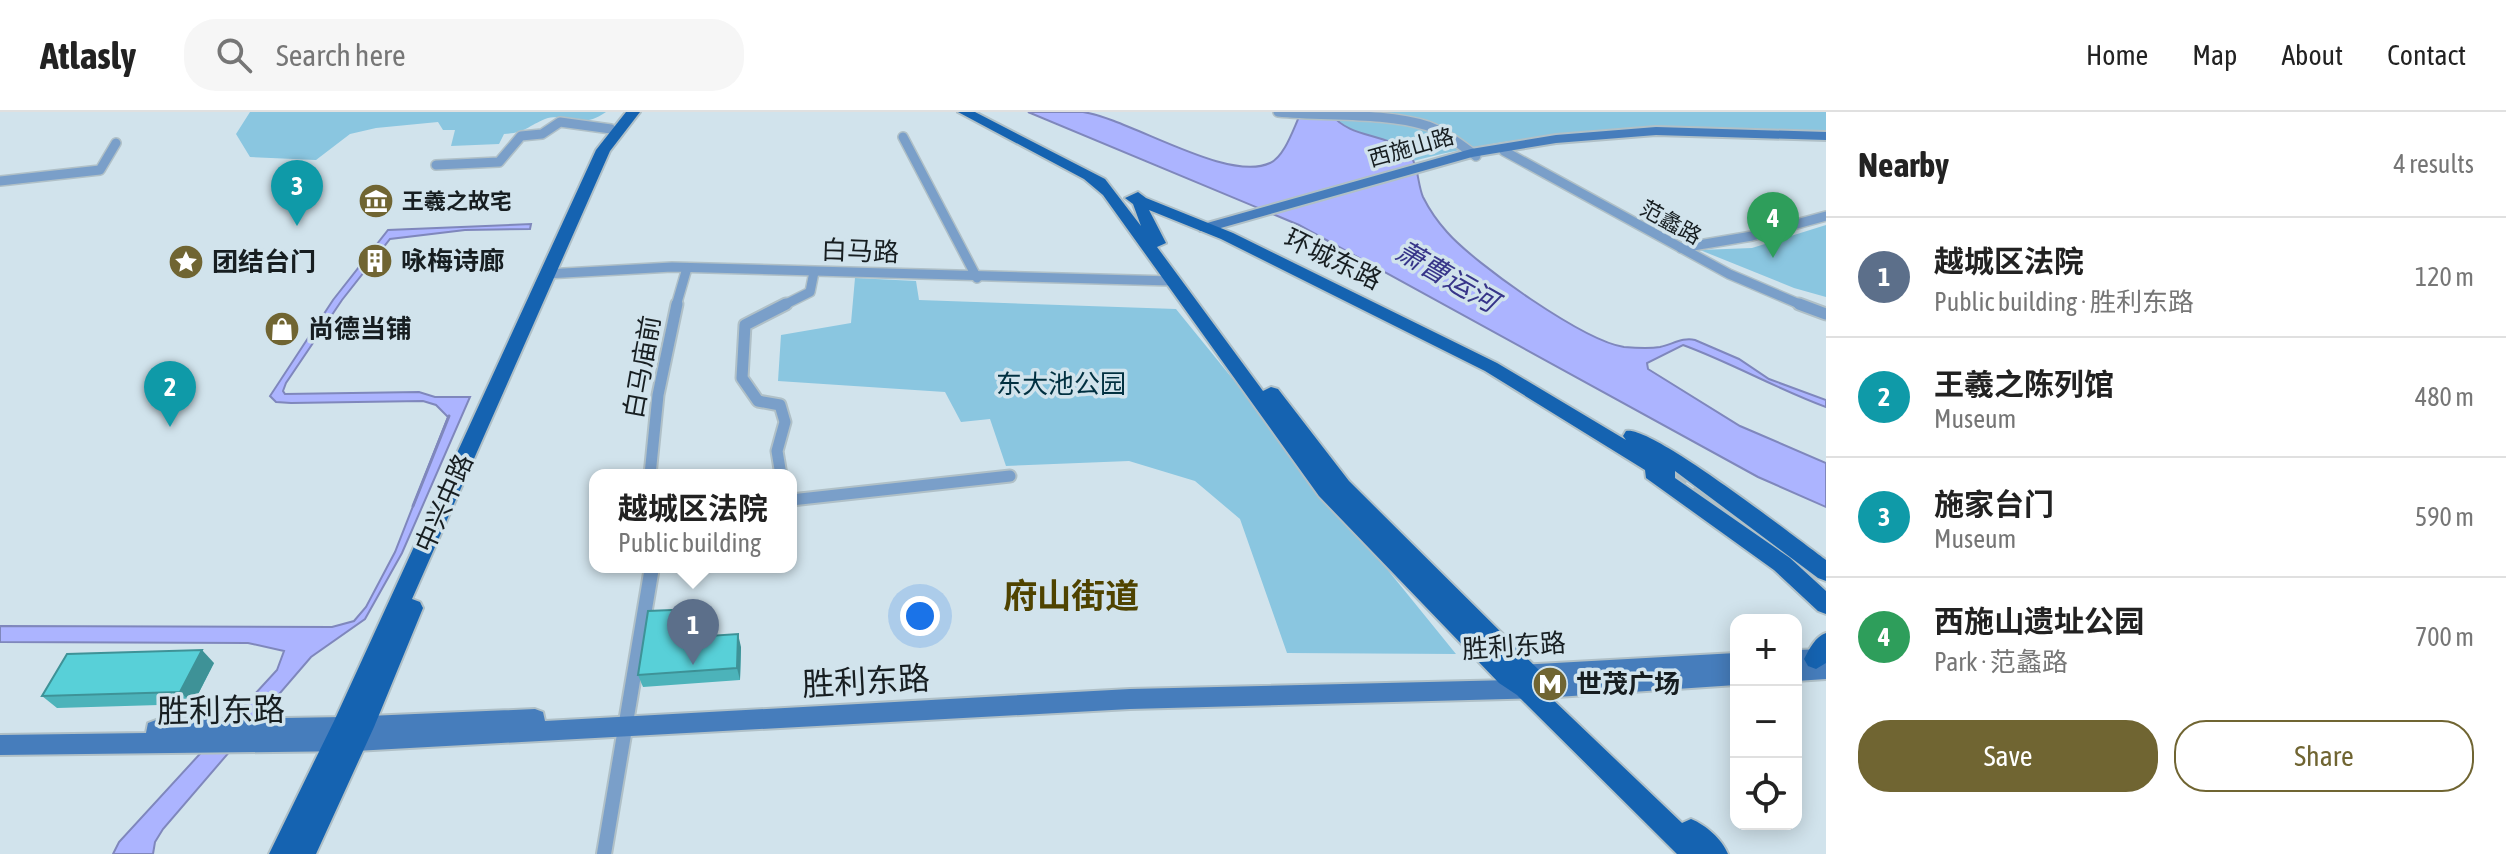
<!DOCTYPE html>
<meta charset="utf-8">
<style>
:root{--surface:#fff;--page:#f6f6f6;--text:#222;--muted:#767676;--line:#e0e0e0;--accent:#706532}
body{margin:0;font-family:"Asap Condensed","Noto Sans SC",sans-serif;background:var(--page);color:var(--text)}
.controls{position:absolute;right:24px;bottom:24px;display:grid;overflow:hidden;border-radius:16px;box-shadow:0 4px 20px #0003}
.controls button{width:72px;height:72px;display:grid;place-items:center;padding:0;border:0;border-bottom:2px solid var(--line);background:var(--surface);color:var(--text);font:40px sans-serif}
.you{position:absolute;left:920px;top:504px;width:28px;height:28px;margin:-20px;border:6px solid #fff;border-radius:50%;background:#1a73e8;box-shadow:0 0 0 12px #1a73e833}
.badge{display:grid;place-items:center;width:52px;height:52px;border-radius:50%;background:var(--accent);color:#fff;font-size:26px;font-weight:700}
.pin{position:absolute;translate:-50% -66px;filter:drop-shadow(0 2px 4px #0008)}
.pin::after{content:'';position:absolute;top:42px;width:28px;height:24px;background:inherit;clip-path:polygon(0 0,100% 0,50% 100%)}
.popup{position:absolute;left:589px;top:357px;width:208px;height:104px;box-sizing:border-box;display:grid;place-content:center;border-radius:16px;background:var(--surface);filter:drop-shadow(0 2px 6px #0005);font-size:26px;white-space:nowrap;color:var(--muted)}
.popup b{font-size:30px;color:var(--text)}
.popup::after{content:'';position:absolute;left:50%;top:100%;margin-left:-16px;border:16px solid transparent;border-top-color:var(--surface)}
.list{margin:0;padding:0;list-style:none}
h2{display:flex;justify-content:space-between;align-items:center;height:104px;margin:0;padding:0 32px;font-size:34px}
h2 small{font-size:26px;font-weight:400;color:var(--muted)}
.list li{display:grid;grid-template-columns:52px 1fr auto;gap:24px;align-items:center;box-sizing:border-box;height:120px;padding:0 32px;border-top:2px solid var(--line)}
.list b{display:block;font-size:30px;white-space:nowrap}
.list p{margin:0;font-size:26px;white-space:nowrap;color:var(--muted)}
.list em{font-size:26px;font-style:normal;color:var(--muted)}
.actions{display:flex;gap:16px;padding:24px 32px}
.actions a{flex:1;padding:18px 0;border:2px solid var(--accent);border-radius:32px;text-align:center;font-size:28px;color:var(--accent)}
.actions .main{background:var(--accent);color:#fff}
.icon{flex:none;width:44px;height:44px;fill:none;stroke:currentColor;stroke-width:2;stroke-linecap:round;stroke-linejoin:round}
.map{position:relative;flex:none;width:1826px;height:742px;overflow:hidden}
header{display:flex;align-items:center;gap:48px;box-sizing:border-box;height:112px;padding:0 40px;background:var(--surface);border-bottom:2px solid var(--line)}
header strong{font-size:38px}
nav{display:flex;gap:44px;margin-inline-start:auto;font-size:28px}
.search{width:560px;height:72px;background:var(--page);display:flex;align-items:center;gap:20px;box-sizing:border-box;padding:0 28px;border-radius:32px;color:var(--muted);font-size:30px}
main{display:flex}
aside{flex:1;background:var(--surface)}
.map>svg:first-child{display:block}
</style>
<header>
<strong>Atlasly</strong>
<div class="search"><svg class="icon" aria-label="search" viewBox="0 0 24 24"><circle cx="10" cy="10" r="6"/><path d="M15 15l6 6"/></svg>Search here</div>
<nav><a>Home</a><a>Map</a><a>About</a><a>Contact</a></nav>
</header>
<main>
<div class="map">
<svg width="1826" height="742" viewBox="0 0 1826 742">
<rect width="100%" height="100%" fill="#d1e3ec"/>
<g fill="#8ac6e0">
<path d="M 250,0 L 606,0 C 579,19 568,0 545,7 C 528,14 525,21 504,22 L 499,32 L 451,34 L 455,18 L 443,18 L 438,10 L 376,16 L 350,22 L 316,48 L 250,45 L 236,22 Z"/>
<path d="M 1331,0 L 1826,0 L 1826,21 C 1686,12 1550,13 1413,49 C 1396,20 1346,30 1331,0 Z"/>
<polygon points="1826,113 1826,185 1794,176 1700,138 1752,136"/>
<polygon points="855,166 916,169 919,188 1176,197 1456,542 1287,541 1240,407 1195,369 1129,349 1006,354 990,307 961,310 945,280 778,269 781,223 851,211"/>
</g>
<g fill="#acb4ff" stroke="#7f87bc" stroke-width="2">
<path d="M 1028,0 C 1045,0 1066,0 1083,0 C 1130,7 1227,71 1270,51 C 1284,45 1293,18 1299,5 L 1332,3 C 1350,26 1385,21 1407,40 C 1419,51 1417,71 1423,85 C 1429,97 1438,110 1447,120 C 1475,152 1584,229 1624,235 C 1635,236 1649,237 1660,235 C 1673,232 1683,225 1695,228 L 1739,247 L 1769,267 L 1826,288 L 1826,295 C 1777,277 1732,251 1683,233 L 1647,251 L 1648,257 L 1740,314 L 1826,351 L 1826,395 L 1758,365 L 1299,113 Z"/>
<polygon points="531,112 530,117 465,118 390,127 342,188 286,271 283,279 285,282 419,280 435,285 470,285 402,441 365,507 311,545 163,717 155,730 153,742 113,742 119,730 277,558 284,539 248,531 0,530 0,514 332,515 354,509 366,495 395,440 448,305 436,293 423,289 291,291 276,290 270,284 333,188 388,118"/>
</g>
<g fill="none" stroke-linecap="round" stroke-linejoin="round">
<polyline stroke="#7f87bc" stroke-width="3" points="413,394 449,304"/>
<polyline stroke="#acbcc3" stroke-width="19" stroke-dasharray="19 9" stroke-linecap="butt" points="1672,358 1723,394"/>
<defs>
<g id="street-far2">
<path d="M 1278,0 C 1326,5 1382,0 1428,14 C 1446,21 1461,33 1476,44"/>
<polyline points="903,25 977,166"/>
<polyline points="1504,39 1729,162 1804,194"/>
<polyline points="436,53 499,50 521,24 542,22 560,10 611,17"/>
<polyline points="0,69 100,58 116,31"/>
<polyline points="1681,136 1752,124 1826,104"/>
<polyline points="546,162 672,155 1172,169"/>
<polyline points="676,194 687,156"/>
<polyline points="782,194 810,180 814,160"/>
</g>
<g id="street-far1">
<polyline points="1799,192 1826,202"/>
<polyline points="650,363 658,283 677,192"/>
<polyline points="781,363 777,339 785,310 780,293 758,289 742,266 745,213 786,192"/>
<polyline points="791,388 1010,364"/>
</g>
<polyline id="street" points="604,742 652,455"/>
<g id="secondary">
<polygon points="1656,15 1826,20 1826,28 1656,23 1556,31 1472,45 1210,119 1200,119 1198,116 1200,113 1471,37 1556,23"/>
<polygon points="1826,537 1826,567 1796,569 1796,538"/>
<polygon points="1736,541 1736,573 1542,586 1130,597 355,639 0,643 0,623 146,621 148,611 156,608 344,605 535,597 543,600 545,609 1130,577 1512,568 1508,562 1512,556 1519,553"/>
</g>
<g id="primary">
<polygon points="626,0 640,0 610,39 412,487 420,490 423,496 374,615 316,742 269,742 335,607 596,38"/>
<path d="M 958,0 L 975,0 L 1105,67 L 1141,114 L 1133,92 L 1125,86 L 1138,80 L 1146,86 L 1233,121 L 1497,251 L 1626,328 L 1623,324 L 1626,319 C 1651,312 1798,428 1826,448 L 1826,469 L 1818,466 L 1675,359 L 1675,366 L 1790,446 L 1826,479 L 1826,502 L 1818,499 L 1774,458 L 1646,366 L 1645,358 L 1485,259 L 1221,127 L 1149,98 L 1166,131 L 1157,135 L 1263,279 L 1271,275 L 1278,277 L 1349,369 L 1549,568 L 1553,575 L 1548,583 L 1682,711 L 1691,707 C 1706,713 1722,727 1728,742 L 1677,742 L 1517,583 L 1499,571 L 1319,384 L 1103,83 L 1084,67 Z"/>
<path d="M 1826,521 L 1826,551 L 1816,557 L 1808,554 L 1804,547 C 1810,536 1815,525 1826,521 Z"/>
</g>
</defs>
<use href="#street-far2" stroke="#b0c0c7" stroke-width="12"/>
<use href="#street-far1" stroke="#b0c0c7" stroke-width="15"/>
<use href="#street" stroke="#b0c0c7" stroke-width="18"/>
<use href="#secondary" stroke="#b0c0c7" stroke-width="4"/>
<use href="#primary" stroke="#b0c0c7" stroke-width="4"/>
<use href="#street-far2" stroke="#7a9fc9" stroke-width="9"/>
<use href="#street-far1" stroke="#7a9fc9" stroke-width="11"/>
<use href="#street" stroke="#7a9fc9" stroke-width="14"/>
<use href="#secondary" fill="#467dbc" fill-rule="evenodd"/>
<use href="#primary" fill="#1563b1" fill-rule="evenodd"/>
</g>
<g fill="#4cb3ba">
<polygon points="700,510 699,524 741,535 740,568 643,575 638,563"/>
<polygon points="214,551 193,592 57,596 42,584"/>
</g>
<g fill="#3e9297">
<polygon points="696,497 700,510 698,537 694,525"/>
<polygon points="738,522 741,535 740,568 737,556"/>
<polygon points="202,538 214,551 193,592 180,580"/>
</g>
<g fill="#58d0d8" stroke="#3e9297" stroke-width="2">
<polygon points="696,497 694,525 738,522 737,556 638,563 648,499"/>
<polygon points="202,538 180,580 42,584 67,542"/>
</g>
<defs>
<symbol id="museum-disc" viewBox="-11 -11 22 22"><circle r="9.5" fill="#706532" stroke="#d1e3ec"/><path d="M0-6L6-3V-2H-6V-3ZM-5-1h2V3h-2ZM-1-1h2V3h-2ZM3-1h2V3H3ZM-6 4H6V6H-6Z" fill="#fff"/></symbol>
<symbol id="building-disc" viewBox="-11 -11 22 22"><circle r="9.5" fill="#706532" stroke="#d1e3ec"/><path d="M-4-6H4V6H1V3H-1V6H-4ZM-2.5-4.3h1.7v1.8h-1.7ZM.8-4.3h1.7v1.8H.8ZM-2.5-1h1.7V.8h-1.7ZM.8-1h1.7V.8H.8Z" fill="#fff"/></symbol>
<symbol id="sight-disc" viewBox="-11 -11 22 22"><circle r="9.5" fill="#706532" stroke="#d1e3ec"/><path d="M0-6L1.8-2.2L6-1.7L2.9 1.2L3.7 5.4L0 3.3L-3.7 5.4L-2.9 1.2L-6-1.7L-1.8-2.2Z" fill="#fff"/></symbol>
<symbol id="shop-disc" viewBox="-11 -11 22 22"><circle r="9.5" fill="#706532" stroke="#d1e3ec"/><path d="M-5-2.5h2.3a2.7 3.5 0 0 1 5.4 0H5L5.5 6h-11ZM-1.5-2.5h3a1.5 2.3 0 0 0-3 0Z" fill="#fff"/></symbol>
<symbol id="metro-disc" viewBox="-11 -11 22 22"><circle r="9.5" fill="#706532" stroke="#d1e3ec"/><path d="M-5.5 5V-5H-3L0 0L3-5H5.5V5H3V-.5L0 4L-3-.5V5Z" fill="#fff"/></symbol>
</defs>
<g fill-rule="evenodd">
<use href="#museum-disc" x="356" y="69" width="40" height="40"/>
<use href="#building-disc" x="355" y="129" width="40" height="40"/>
<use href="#sight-disc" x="166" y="130" width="40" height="40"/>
<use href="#shop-disc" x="262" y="197" width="40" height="40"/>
<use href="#metro-disc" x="1530" y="552" width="40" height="40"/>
</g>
<g text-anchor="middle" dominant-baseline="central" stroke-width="7" stroke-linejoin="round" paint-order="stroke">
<g font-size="22" fill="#171e21" stroke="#d1e3ec">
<text transform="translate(1411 35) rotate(-16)">西施山路</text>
<text transform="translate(1671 110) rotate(29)">范蠡路</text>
</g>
<g font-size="22" font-weight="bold" fill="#171e21" stroke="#d1e3ec" text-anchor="start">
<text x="402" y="89">王羲之故宅</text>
</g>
<g font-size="26" fill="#171e21" stroke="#d1e3ec">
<text transform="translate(860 139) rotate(2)">白马路</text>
<text transform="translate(1333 147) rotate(26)">环城东路</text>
<text transform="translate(642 255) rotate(-80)">白马庙前</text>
<text transform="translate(444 391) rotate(-66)">中兴中路</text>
<text transform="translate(1514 534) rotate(-4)">胜利东路</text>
</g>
<g font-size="26" font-weight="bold" fill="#171e21" stroke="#d1e3ec" text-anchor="start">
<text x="401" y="149">咏梅诗廊</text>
<text x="212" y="150">团结台门</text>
<text x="308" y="217">尚德当铺</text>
<text x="1576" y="572">世茂广场</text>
</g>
<g font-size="26" fill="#013040" stroke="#d1e3ec">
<text x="1061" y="272">东大池公园</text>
</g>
<g font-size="28" font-style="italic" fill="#373589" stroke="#d1e3ec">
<text transform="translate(1447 164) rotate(30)">萧曹运河</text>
</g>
<g font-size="32" fill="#171e21" stroke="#d1e3ec">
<text transform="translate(866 569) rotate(-3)">胜利东路</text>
<text transform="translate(221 598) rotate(-1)">胜利东路</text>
</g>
<g font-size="34" font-weight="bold" fill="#4f4300" stroke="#d1e3ec">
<text x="1071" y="483">府山街道</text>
</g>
</g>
</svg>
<div class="controls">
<button>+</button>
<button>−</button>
<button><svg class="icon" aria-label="locate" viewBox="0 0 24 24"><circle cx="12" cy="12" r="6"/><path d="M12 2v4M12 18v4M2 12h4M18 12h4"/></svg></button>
</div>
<div class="you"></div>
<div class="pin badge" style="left:693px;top:553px;background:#5c6f8a">1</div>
<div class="popup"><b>越城区法院</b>Public building</div>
<div class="pin badge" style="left:170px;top:315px;background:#0f9aa8">2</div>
<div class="pin badge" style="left:297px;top:114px;background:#0f9aa8">3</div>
<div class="pin badge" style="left:1773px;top:146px;background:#2e9e5b">4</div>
</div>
<aside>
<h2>Nearby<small>4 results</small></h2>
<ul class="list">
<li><span class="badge" style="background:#5c6f8a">1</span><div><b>越城区法院</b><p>Public building · 胜利东路</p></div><em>120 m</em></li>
<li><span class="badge" style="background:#0f9aa8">2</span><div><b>王羲之陈列馆</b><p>Museum</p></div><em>480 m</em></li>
<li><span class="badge" style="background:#0f9aa8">3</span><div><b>施家台门</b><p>Museum</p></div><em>590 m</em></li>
<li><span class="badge" style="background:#2e9e5b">4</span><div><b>西施山遗址公园</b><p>Park · 范蠡路</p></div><em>700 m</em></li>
</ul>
<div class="actions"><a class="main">Save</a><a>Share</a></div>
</aside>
</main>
